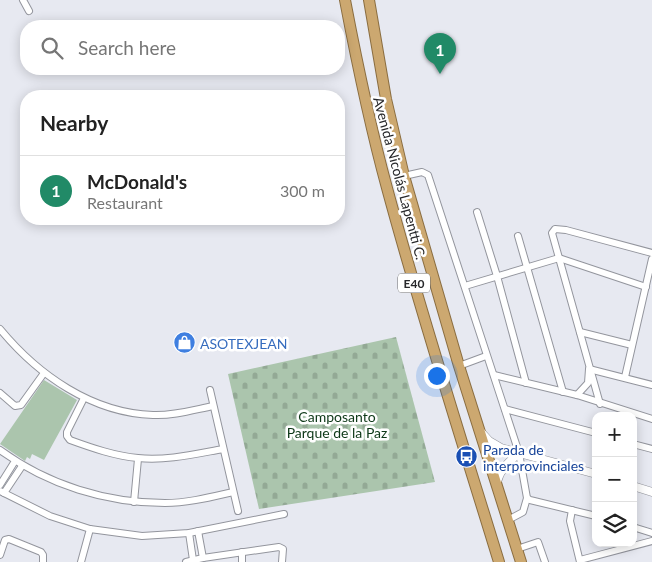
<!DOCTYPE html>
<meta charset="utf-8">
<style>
:root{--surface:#fff;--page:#f6f6f6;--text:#222;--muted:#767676;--line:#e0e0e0;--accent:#218a67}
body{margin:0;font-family:Lato,sans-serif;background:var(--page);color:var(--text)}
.controls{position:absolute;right:15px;bottom:15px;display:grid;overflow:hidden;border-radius:10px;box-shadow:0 2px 12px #0003}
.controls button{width:45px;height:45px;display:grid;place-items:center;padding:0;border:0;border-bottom:1px solid var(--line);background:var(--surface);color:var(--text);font:25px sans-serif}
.you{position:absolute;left:436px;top:375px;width:18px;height:18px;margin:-12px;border:4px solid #fff;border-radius:50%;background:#1a73e8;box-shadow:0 0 0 8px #1a73e833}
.badge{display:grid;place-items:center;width:32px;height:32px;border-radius:50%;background:var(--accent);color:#fff;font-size:16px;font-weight:700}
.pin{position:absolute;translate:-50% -41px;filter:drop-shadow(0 1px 2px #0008)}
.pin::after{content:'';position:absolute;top:26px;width:18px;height:15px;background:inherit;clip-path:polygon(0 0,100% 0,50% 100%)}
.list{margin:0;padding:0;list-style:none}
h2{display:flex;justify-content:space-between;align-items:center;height:65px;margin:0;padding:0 20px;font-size:21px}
h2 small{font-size:16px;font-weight:400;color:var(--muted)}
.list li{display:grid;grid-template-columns:32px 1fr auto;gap:15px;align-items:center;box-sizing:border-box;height:70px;padding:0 20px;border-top:1px solid var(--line)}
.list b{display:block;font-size:19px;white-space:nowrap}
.list p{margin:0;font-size:16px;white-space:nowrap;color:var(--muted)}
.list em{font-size:16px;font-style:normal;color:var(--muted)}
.icon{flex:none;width:28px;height:28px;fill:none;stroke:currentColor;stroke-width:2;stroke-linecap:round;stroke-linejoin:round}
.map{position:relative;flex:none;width:652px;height:562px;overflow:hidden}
.search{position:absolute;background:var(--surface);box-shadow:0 2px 12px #0003;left:20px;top:20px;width:325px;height:55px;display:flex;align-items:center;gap:12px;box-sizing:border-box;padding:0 18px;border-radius:20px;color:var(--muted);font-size:19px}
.panel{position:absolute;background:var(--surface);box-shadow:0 2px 12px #0003;left:20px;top:90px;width:325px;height:135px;border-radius:20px}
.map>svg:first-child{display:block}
</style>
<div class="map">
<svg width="652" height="562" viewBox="0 0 652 562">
<defs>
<pattern id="cemetery-stones" width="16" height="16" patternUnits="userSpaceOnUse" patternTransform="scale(1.25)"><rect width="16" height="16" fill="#abc5ad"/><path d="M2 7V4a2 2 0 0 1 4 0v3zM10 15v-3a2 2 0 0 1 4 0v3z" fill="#93a995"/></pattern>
</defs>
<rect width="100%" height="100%" fill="#e7e9f1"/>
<polygon fill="#abc5ad" points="44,380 77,400 44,460 32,454 30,459 27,457 25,461 0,444"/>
<polygon fill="url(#cemetery-stones)" points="396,337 435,482 259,509 228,374"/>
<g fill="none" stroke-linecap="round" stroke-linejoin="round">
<defs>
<g id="minor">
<polyline points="23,0 29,11"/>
<polyline points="404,176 422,172 428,175 519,453 527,498 530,500 596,516"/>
<polyline points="477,212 497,276 526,383"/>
<polyline points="518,236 563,392"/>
<polyline points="465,286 559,258 646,287"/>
<path d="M 0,329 C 38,375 92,413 153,415 C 173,416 193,410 213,406"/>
<polyline points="580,332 632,345"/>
<polyline points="459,366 486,356"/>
<polyline points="494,375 577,395 652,419"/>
<polyline points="625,377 652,259"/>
<polyline points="210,390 238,511"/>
<polyline points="0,393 15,406 21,405 44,373"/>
<polyline points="577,395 588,383 589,369 652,385"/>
<path d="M 84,398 L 67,432 L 67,436 L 70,440 C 92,448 115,456 138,458 C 166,461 195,454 223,449"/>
<polyline points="600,404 552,233 555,229 566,230 652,253"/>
<polyline points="505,409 596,433"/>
<polyline points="633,444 652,449"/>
<path d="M 0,450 C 48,485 106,503 165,503 C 188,503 211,497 233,492"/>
<polyline points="0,485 15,461"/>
<polyline points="0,491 50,516 90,529 142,536 189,533 284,514"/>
<polyline points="4,493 22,466"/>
<polyline points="134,502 138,459"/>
<polyline points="572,510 570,521 580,562"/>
<polyline points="508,520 523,512 527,498"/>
<polyline points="633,527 652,533"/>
<polyline points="198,531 203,558"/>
<polyline points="189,533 193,560"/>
<polyline points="517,549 538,542 545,562"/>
<polyline points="0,555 5,540 9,539 41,552 43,555 43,562"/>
<polyline points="580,560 652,541"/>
<polyline points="81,562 90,529"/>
<polyline points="186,562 203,558 279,547 283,549 282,562"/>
<polyline points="242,562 242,552"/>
</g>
<g id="tertiary">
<polyline points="481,432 489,441 501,448 596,474"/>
<path d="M 497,482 C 500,469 509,462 519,453"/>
<polyline points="633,486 652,492"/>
</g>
<g id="trunk">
<path d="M 345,0 C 357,63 370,126 387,188 C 421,314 461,438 499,562"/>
<polyline points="369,0 386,99 404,176 459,366 521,562"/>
</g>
</defs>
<use href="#minor" stroke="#93959d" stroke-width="8"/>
<use href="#tertiary" stroke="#93959d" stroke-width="9"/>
<use href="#trunk" stroke="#8a6d40" stroke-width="12"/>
<use href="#minor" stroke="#fff" stroke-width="6"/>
<use href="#tertiary" stroke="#fff" stroke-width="8"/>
<use href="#trunk" stroke="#cca870" stroke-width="10"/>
</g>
<defs>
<symbol id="shop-disc" viewBox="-11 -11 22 22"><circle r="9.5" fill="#3f7fe0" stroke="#fff"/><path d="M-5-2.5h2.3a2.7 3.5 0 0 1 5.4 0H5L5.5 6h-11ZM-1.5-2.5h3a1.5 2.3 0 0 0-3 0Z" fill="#fff"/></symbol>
<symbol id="bus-disc" viewBox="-11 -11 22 22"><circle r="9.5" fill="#1a4fb4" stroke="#fff"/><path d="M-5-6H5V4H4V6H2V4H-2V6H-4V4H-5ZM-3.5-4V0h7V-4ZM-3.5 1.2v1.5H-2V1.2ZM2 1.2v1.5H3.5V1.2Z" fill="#fff"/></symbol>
</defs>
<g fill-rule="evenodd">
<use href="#shop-disc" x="172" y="330" width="25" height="25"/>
<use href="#bus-disc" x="454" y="444" width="25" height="25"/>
</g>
<g text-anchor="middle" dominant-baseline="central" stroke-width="5" stroke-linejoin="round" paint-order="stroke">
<rect fill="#fff" stroke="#68686b" stroke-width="1" x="398" y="273.5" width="32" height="19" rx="4"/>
<g font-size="12" font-weight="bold" fill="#27282b">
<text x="414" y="283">E40</text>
</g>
<g font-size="14" fill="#27282b" stroke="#fff">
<text transform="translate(400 178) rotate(75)">Avenida Nicolás Lapentti C.</text>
</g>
<g font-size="14" fill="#366cbe" stroke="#fff" text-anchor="start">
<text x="200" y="343">ASOTEXJEAN</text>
</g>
<g font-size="14" fill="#0d3817" stroke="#fff">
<text x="337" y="416">Camposanto<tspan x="337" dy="16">Parque de la Paz</tspan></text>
</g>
<g font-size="14" fill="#164399" stroke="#fff" text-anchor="start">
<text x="483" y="449">Parada de<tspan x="483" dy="16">interprovinciales</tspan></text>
</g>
</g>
</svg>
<div class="controls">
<button>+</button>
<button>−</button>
<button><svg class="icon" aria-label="layers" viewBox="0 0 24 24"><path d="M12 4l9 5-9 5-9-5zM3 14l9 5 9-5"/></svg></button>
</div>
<div class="you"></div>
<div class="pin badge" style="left:440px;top:74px">1</div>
<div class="search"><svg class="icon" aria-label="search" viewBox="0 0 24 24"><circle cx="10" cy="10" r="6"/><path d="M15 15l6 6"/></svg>Search here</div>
<section class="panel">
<h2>Nearby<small></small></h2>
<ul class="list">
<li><span class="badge">1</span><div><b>McDonald's</b><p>Restaurant</p></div><em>300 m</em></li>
</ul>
</section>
</div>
